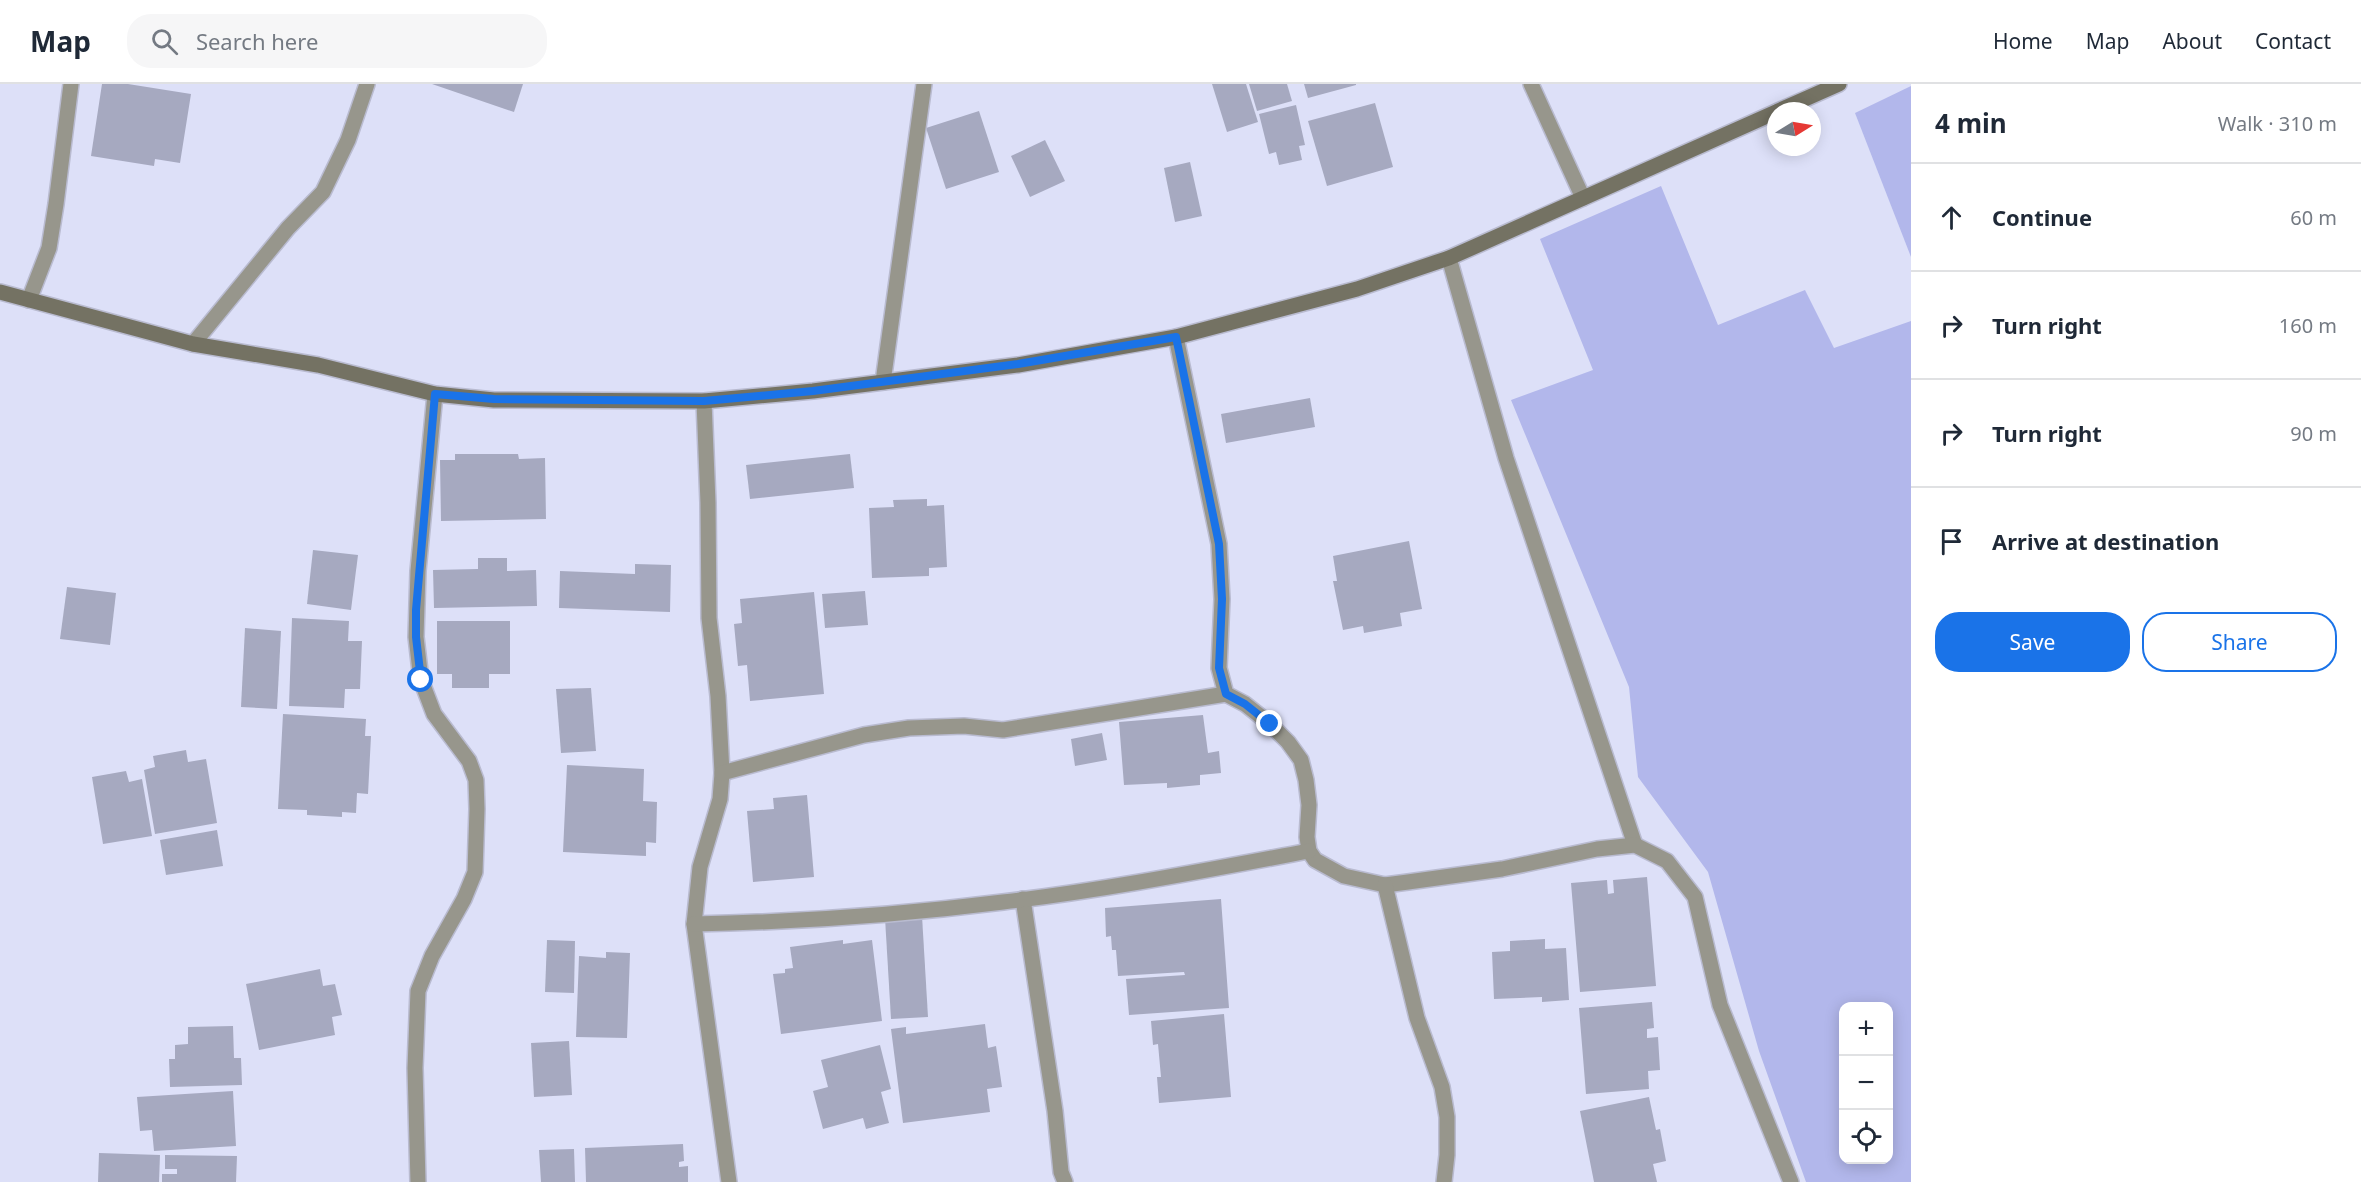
<!DOCTYPE html>
<meta charset="utf-8">
<style>
:root{--surface:#fff;--page:#f6f6f7;--text:#1f2937;--muted:#747a83;--line:#e0e1e3;--accent:#1a73e8}
body{margin:0;font-family:"Noto Sans",sans-serif;background:var(--page);color:var(--text)}
.controls{position:absolute;right:18px;bottom:18px;display:grid;overflow:hidden;border-radius:12px;box-shadow:0 3px 15px #0003}
.controls button{width:54px;height:54px;display:grid;place-items:center;padding:0;border:0;border-bottom:2px solid var(--line);background:var(--surface);color:var(--text);font:30px sans-serif}
.compass{position:absolute;left:1767px;top:18px;width:54px;height:54px;border-radius:50%;background:var(--surface);box-shadow:0 3px 15px #0003;rotate:79deg}
.stop{position:absolute;width:18px;height:18px;margin:-14px;border:4px solid #1a73e8;border-radius:50%;background:#fff}
.stop.end{background:#1a73e8;border-color:#fff;box-shadow:0 2px 6px #0008}
.list{margin:0;padding:0;list-style:none}
h2{display:flex;justify-content:space-between;align-items:center;height:78px;margin:0;padding:0 24px;font-size:26px}
h2 small{font-size:20px;font-weight:400;color:var(--muted)}
.list li{display:grid;grid-template-columns:39px 1fr auto;gap:18px;align-items:center;box-sizing:border-box;height:108px;padding:0 24px;border-top:2px solid var(--line)}
.list b{display:block;font-size:22px;white-space:nowrap}
.list em{font-size:20px;font-style:normal;color:var(--muted)}
.actions{display:flex;gap:12px;padding:18px 24px}
.actions a{flex:1;padding:14px 0;border:2px solid var(--accent);border-radius:24px;text-align:center;font-size:21px;color:var(--accent)}
.actions .main{background:var(--accent);color:#fff}
.icon{flex:none;width:33px;height:33px;fill:none;stroke:currentColor;stroke-width:2;stroke-linecap:round;stroke-linejoin:round}
.map{position:relative;flex:none;width:1911px;height:1098px;overflow:hidden}
header{display:flex;align-items:center;gap:36px;box-sizing:border-box;height:84px;padding:0 30px;background:var(--surface);border-bottom:2px solid var(--line)}
header strong{font-size:28px}
nav{display:flex;gap:33px;margin-inline-start:auto;font-size:21px}
.search{width:420px;height:54px;background:var(--page);display:flex;align-items:center;gap:15px;box-sizing:border-box;padding:0 21px;border-radius:24px;color:var(--muted);font-size:22px}
main{display:flex}
aside{flex:1;background:var(--surface)}
.map>svg:first-child{display:block}
</style>
<header>
<strong>Map</strong>
<div class="search"><svg class="icon" aria-label="search" viewBox="0 0 24 24"><circle cx="10" cy="10" r="6"/><path d="M15 15l6 6"/></svg>Search here</div>
<nav><a>Home</a><a>Map</a><a>About</a><a>Contact</a></nav>
</header>
<main>
<div class="map">
<svg width="1911" height="1098" viewBox="0 0 1911 1098">
<rect width="100%" height="100%" fill="#dde0f8"/>
<g fill="#b2b7eb" fill-rule="evenodd">
<polygon points="1911,2 1911,173 1855,29"/>
<path d="M 1661,102 L 1718,241 L 1805,206 L 1834,264 L 1911,237 L 1911,1098 L 1806,1098 L 1759,967 L 1708,788 L 1638,693 L 1629,603 L 1511,316 L 1593,286 L 1540,155 ZM 1844,922 L 1888,922 L 1888,1076 L 1844,1076 Z"/>
</g>
<g fill="#a6a9c0">
<polygon points="102,0 128,0 191,10 180,79 155,75 154,82 91,72"/>
<polygon points="432,0 523,0 514,28"/>
<polygon points="1212,0 1246,0 1258,38 1227,48"/>
<polygon points="1249,0 1287,0 1292,17 1257,27"/>
<polygon points="1304,0 1356,0 1356,1 1308,14"/>
<polygon points="1375,19 1393,83 1327,102 1308,37"/>
<polygon points="1296,21 1305,61 1299,62 1302,76 1279,81 1276,68 1269,70 1259,30"/>
<polygon points="979,27 999,88 946,105 926,44"/>
<polygon points="1045,56 1065,97 1030,113 1011,72"/>
<polygon points="1190,78 1202,132 1175,138 1164,84"/>
<polygon points="1310,314 1315,343 1226,359 1221,330"/>
<polygon points="455,370 518,370 519,375 545,374 546,435 441,437 440,376 455,376"/>
<polygon points="850,370 854,404 750,415 746,381"/>
<polygon points="927,415 927,422 944,421 947,483 929,484 929,492 872,494 869,424 894,423 893,416"/>
<polygon points="1409,457 1422,525 1400,529 1402,542 1364,549 1363,542 1343,546 1333,497 1337,497 1333,472"/>
<polygon points="313,466 358,471 351,526 307,520"/>
<polygon points="478,474 507,474 507,487 536,486 537,522 434,524 433,486 478,485"/>
<polygon points="635,480 671,481 670,528 559,524 560,487 635,490"/>
<polygon points="67,503 116,509 110,561 60,555"/>
<polygon points="865,507 868,541 825,544 822,510"/>
<polygon points="814,508 824,610 750,617 747,581 738,582 734,540 742,539 740,515"/>
<polygon points="292,534 349,537 348,557 362,557 360,605 345,605 344,624 289,622"/>
<polygon points="437,537 510,537 510,590 489,590 489,604 452,604 452,590 437,590"/>
<polygon points="245,544 281,547 277,625 241,623"/>
<polygon points="591,604 596,667 561,669 556,605"/>
<polygon points="283,630 366,635 365,652 371,652 368,710 357,709 356,729 342,728 342,733 307,731 307,726 278,725"/>
<polygon points="1203,631 1208,669 1219,667 1221,689 1200,691 1200,701 1167,704 1167,699 1124,701 1119,638"/>
<polygon points="1102,649 1107,676 1075,682 1071,655"/>
<polygon points="186,666 188,678 206,675 217,739 155,750 144,686 155,683 153,672"/>
<polygon points="567,681 644,685 643,717 657,718 656,759 646,758 646,772 563,768"/>
<polygon points="126,687 129,698 142,695 152,752 103,760 92,693"/>
<polygon points="807,711 814,793 753,798 747,727 774,725 773,714"/>
<polygon points="217,746 223,782 166,791 160,756"/>
<polygon points="1647,793 1656,902 1580,908 1571,799 1607,796 1608,810 1614,809 1613,796"/>
<polygon points="1221,815 1229,924 1129,931 1126,895 1185,891 1184,888 1118,892 1116,866 1112,866 1111,852 1106,853 1105,824"/>
<polygon points="922,832 928,933 891,935 885,834"/>
<polygon points="1545,855 1545,865 1566,864 1569,916 1542,918 1542,913 1494,915 1492,868 1510,867 1510,857"/>
<polygon points="547,856 575,857 574,909 545,908"/>
<polygon points="843,856 843,860 872,856 882,937 781,950 773,890 785,889 785,885 793,884 790,863"/>
<polygon points="606,868 630,869 627,954 576,953 579,872 606,874"/>
<polygon points="320,885 323,902 335,900 342,931 332,933 335,951 259,966 246,900"/>
<polygon points="1652,918 1654,944 1647,945 1647,954 1658,953 1660,986 1648,987 1649,1005 1586,1010 1579,924"/>
<polygon points="1224,930 1231,1013 1159,1019 1157,993 1161,993 1158,960 1153,961 1151,937"/>
<polygon points="985,940 988,964 996,962 1002,1003 987,1005 990,1028 903,1039 891,945 906,943 906,950"/>
<polygon points="233,942 234,974 241,974 242,1001 170,1003 169,975 175,975 175,961 188,960 188,943"/>
<polygon points="569,957 572,1011 534,1013 531,959"/>
<polygon points="880,961 891,1005 881,1008 889,1039 866,1045 863,1034 823,1045 813,1007 828,1003 821,976"/>
<polygon points="233,1007 236,1062 154,1067 152,1046 140,1047 137,1013"/>
<polygon points="1649,1013 1656,1046 1660,1045 1666,1077 1653,1080 1657,1098 1594,1098 1580,1027"/>
<polygon points="683,1060 684,1077 679,1078 679,1083 688,1082 688,1098 586,1098 585,1064"/>
<polygon points="574,1065 575,1098 541,1098 539,1066"/>
<polygon points="99,1069 160,1071 159,1098 98,1098"/>
<polygon points="165,1071 237,1072 236,1098 162,1098 162,1090 177,1090 177,1085 165,1085"/>
</g>
<g fill="none" stroke-linecap="round" stroke-linejoin="round">
<defs>
<g id="street">
<polyline points="1531,0 1583,114"/>
<polyline points="1449,174 1506,374 1635,761"/>
<polyline points="29,216 49,164 56,120 71,0"/>
<polyline points="1176,253 1219,460 1222,515 1219,584 1226,610 1245,620 1270,640 1288,658 1301,676 1306,696 1309,721 1307,753 1309,767 1315,776 1344,792 1385,801 1408,798 1502,785 1597,765 1635,761 1667,777 1695,813 1720,921 1791,1098"/>
<polyline points="193,260 288,144 323,108 348,56 367,0"/>
<polyline points="883,298 924,0"/>
<polyline points="704,317 708,419 709,534 718,612 722,689 720,715 700,783 694,840 729,1098"/>
<polyline points="722,689 864,651 909,644 964,642 1003,646 1226,610"/>
<polyline points="1385,801 1417,934 1442,1003 1447,1033 1447,1071 1444,1098"/>
<polyline points="1023,815 1055,1027 1061,1088 1065,1098"/>
<path d="M 694,840 C 798,838 900,831 1003,818 C 1106,806 1207,786 1309,767"/>
<polyline points="418,1098 415,984 418,907 432,872 464,815 475,788 477,725 476,696 469,677 434,630 421,596 416,553 418,487 435,310"/>
</g>
<g id="secondary">
<polyline points="1778,27 1839,0"/>
<polyline points="0,208 193,260 318,281 435,310 494,316 704,317 813,307 1018,281 1176,253 1357,205 1449,174 1776,28"/>
</g>
</defs>
<use href="#street" stroke="#b9bbd0" stroke-width="18"/>
<use href="#secondary" stroke="#b9bbd0" stroke-width="18"/>
<use href="#street" stroke="#97968c" stroke-width="15"/>
<use href="#secondary" stroke="#747263" stroke-width="15"/>
</g>
<g fill="none" stroke-linecap="round" stroke-linejoin="round">
<polyline stroke="#1a73e8" stroke-width="8" points="421,596 416,553 416,526 435,310 494,315 704,317 813,307 1018,280 1176,253 1219,460 1222,515 1219,584 1226,610 1245,620 1270,640"/>
</g>
</svg>
<div class="controls">
<button>+</button>
<button>−</button>
<button><svg class="icon" aria-label="locate" viewBox="0 0 24 24"><circle cx="12" cy="12" r="6"/><path d="M12 2v4M12 18v4M2 12h4M18 12h4"/></svg></button>
</div>
<svg class="compass" viewBox="-18 -18 36 36"><path d="M0-13l5 13h-10z" fill="#e53935"/><path d="M0 13l5-13h-10z" fill="#747a83"/></svg>
<div class="stop" style="left:421px;top:596px"></div>
<div class="stop end" style="left:1270px;top:640px"></div>
</div>
<aside>
<h2>4 min<small>Walk · 310 m</small></h2>
<ul class="list">
<li><svg class="icon" aria-label="ahead" viewBox="0 0 24 24"><path d="M12 20V5M6 11l6-6 6 6"/></svg><div><b>Continue</b></div><em>60 m</em></li>
<li><svg class="icon" aria-label="right" viewBox="0 0 24 24"><path d="M7 20v-9h11M14 6l5 5-5 5"/></svg><div><b>Turn right</b></div><em>160 m</em></li>
<li><svg class="icon" aria-label="right" viewBox="0 0 24 24"><path d="M7 20v-9h11M14 6l5 5-5 5"/></svg><div><b>Turn right</b></div><em>90 m</em></li>
<li><svg class="icon" aria-label="arrive" viewBox="0 0 24 24"><path d="M6 21V4h12l-3 4 3 4H6"/></svg><div><b>Arrive at destination</b></div></li>
</ul>
<div class="actions"><a class="main">Save</a><a>Share</a></div>
</aside>
</main>
